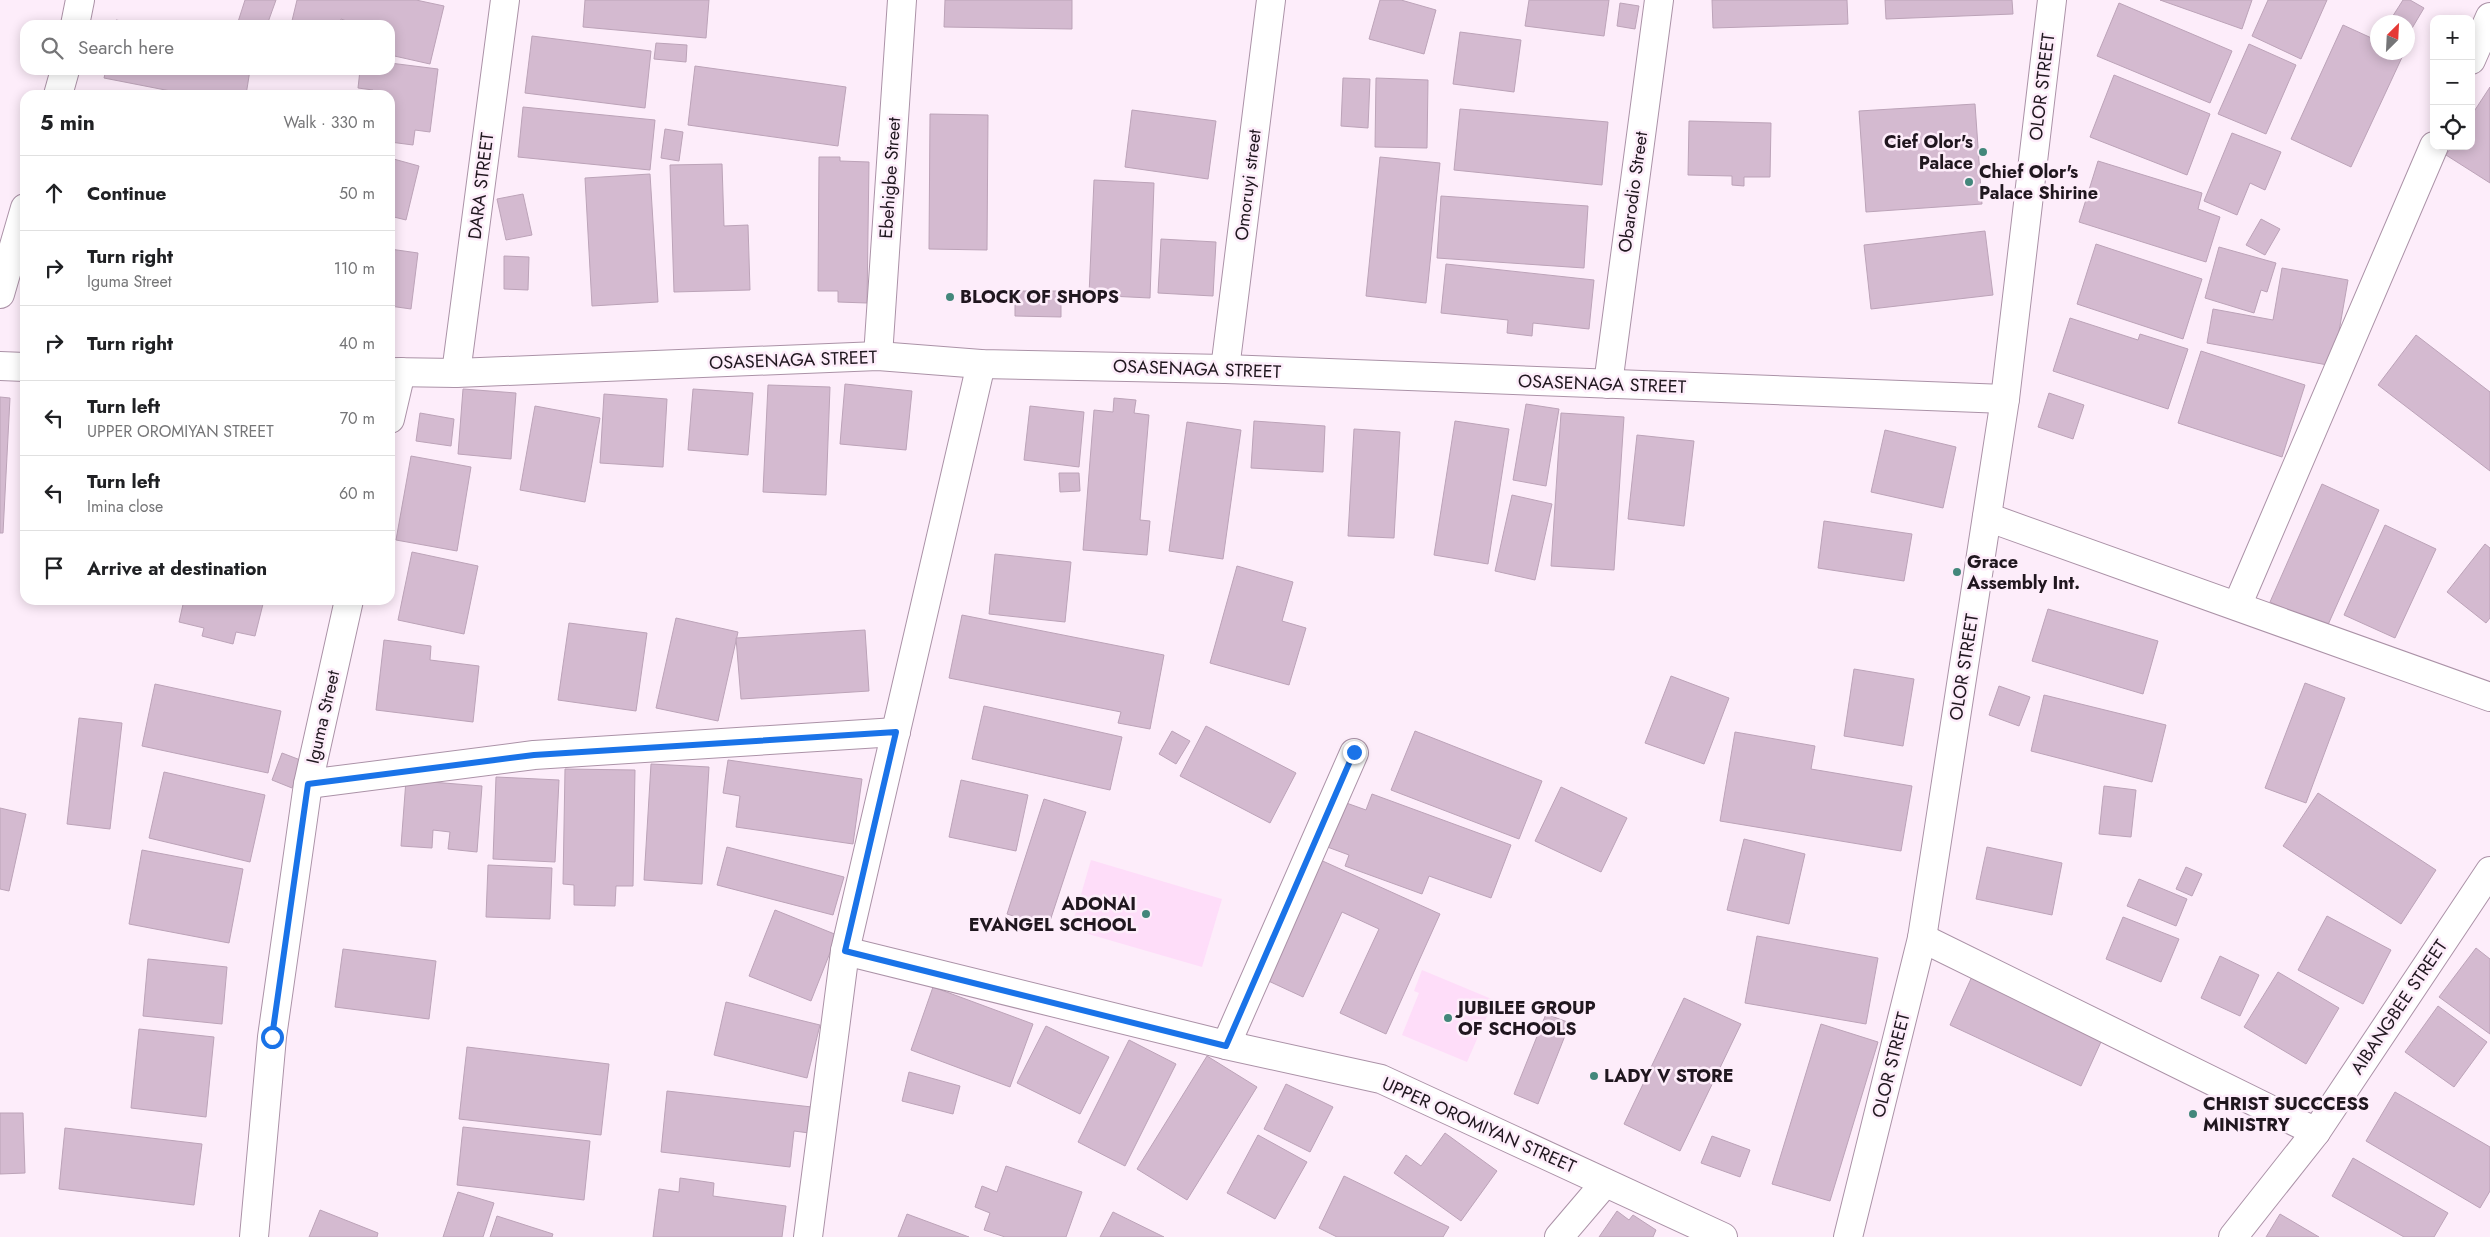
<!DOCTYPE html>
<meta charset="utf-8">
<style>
:root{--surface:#fff;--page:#f6f6f6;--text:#202124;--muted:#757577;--line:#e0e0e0}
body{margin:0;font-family:Jost,sans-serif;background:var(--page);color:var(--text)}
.controls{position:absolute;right:15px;top:15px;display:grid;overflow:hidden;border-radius:10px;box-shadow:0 2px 12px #0003}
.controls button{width:45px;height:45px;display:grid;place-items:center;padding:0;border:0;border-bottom:1px solid var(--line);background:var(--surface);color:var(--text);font:25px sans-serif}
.compass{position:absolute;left:2370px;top:15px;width:45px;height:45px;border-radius:50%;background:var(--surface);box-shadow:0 2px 12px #0003;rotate:24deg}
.stop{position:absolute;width:15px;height:15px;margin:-11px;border:4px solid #1a73e8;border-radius:50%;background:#fff}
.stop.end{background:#1a73e8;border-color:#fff;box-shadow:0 1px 5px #0008}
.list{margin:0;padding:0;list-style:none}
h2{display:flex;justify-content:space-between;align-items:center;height:65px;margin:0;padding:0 20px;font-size:21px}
h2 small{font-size:16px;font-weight:400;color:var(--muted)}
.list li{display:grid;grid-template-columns:32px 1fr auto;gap:15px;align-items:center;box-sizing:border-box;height:75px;padding:0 20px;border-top:1px solid var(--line)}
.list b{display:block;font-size:19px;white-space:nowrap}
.list p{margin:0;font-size:16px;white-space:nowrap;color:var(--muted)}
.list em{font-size:16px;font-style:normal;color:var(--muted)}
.icon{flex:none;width:28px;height:28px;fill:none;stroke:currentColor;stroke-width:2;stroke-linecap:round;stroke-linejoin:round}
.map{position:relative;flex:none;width:2490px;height:1237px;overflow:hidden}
.search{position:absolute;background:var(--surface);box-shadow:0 2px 12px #0003;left:20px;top:20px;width:375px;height:55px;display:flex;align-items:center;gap:12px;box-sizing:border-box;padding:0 18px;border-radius:15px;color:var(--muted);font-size:19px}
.panel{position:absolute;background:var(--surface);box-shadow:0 2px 12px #0003;left:20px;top:90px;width:375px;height:515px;border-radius:15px}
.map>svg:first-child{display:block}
</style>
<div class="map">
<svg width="2490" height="1237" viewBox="0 0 2490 1237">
<rect width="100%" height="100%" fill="#fdedfa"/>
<g fill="#feddf9">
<polygon points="1091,860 1222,899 1202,967 1071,929"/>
<polygon points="1422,970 1494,1000 1467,1062 1402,1035 1419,993 1414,991"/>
</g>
<g fill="#d4bad0" stroke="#bca3b8">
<polygon points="245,0 276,0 267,25 237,25"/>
<polygon points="297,0 416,0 444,6 430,64 390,55 390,25 347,25 349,22 341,19 339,25 291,25"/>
<polygon points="585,0 709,0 706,38 583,27"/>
<polygon points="945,0 1072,0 1072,29 944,27"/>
<polygon points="1380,0 1401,0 1436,10 1424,54 1369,39"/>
<polygon points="1529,0 1609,0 1604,36 1525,26"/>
<polygon points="1712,0 1847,0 1848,24 1713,28"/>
<polygon points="1885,0 2012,0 2013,14 1886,19"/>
<polygon points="2160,0 2252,0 2242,29"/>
<polygon points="2268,0 2327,0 2301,59 2252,36"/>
<polygon points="2403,0 2410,0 2424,8 2408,35 2408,22 2389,22"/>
<polygon points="1620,3 1639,6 1635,29 1617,26"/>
<polygon points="2119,3 2232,51 2210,103 2097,56"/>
<polygon points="116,20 143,25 115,25"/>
<polygon points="2343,25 2378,41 2378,52 2404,53 2351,167 2291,139"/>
<polygon points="1460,32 1521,40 1514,92 1453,84"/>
<polygon points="532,36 651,51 645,108 525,93"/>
<polygon points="656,43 687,45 686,62 654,59"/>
<polygon points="2249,44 2296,65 2266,134 2218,114"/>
<polygon points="390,63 438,69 430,132 415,130 413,145 390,142 390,95 373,95 373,90 358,88 360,70 390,70"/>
<polygon points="695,66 846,87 838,146 688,125"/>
<polygon points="106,70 250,70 246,95 191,95 104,78"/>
<polygon points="2114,75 2210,114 2187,175 2090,137"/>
<polygon points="1343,78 1370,79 1368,128 1341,126"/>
<polygon points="1376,78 1428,80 1427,148 1375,147"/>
<polygon points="2490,87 2490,183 2446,155 2452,146 2471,146 2471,116"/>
<polygon points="1975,104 1982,204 1866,212 1859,111"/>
<polygon points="523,107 655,120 650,170 518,157"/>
<polygon points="1460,109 1608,122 1602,185 1454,170"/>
<polygon points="1132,110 1216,121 1208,179 1125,167"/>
<polygon points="930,114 988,115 987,250 929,249"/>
<polygon points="1689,121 1771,123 1770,177 1744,177 1744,186 1732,185 1732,176 1688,175"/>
<polygon points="665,129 683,132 679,161 661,158"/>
<polygon points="2232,133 2281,152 2265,190 2250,183 2237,215 2204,201"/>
<polygon points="819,157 840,157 840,161 869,162 867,303 838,302 838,291 818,291"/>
<polygon points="1380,157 1440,163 1426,303 1366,296"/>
<polygon points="390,158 419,166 406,220 390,216"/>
<polygon points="2098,161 2202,193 2198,209 2220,217 2206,262 2079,222"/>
<polygon points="722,164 724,226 748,225 750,290 674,292 670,165"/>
<polygon points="650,174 658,302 592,306 585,178"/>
<polygon points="1094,180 1154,183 1150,298 1089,295"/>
<polygon points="523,194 532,235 506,240 497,199"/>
<polygon points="1441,196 1588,206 1584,268 1437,258"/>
<polygon points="2261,219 2280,229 2265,255 2246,245"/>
<polygon points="1985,231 1993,295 1871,309 1864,245"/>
<polygon points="1161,239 1216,242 1213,296 1158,293"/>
<polygon points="2096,244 2202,279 2183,339 2077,304"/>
<polygon points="2219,247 2276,263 2267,292 2261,290 2254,313 2205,298"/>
<polygon points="390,249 418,253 411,309 390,306"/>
<polygon points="504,256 529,257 528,290 504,289"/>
<polygon points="1446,264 1594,280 1589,329 1533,323 1532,336 1507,333 1508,320 1441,313"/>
<polygon points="2282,268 2348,280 2333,366 2207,343 2213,309 2273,320"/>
<polygon points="1015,291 1061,291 1061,317 1015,316"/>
<polygon points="2070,318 2138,340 2140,334 2188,349 2168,409 2053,371"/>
<polygon points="2416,335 2490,392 2490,471 2378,385"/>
<polygon points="2201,351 2305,385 2282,457 2178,423"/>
<polygon points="845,384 912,391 906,450 840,444"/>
<polygon points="768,385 830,387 826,495 763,492"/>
<polygon points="463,389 516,393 511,459 458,454"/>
<polygon points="693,389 753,393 748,455 688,450"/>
<polygon points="2049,393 2084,405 2073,439 2038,427"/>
<polygon points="604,394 667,399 663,467 600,463"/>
<polygon points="0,397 10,398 3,533 0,533"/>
<polygon points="1114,398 1136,400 1134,413 1149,415 1140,520 1150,521 1147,555 1083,550 1094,410 1113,412"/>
<polygon points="1526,404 1559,409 1546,486 1513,480"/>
<polygon points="535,406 600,418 585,502 520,490"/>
<polygon points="1030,406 1084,412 1079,467 1024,460"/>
<polygon points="420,413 454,419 451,446 416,441"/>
<polygon points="1561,413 1624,417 1614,570 1551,566"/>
<polygon points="1254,421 1325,426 1323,472 1251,468"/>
<polygon points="1455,421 1509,429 1488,564 1434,555"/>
<polygon points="1187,422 1241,430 1223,559 1169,551"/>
<polygon points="1354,429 1400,432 1394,538 1348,536"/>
<polygon points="1885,430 1956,447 1943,508 1871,492"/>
<polygon points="1637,435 1694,441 1684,526 1628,519"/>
<polygon points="411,456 471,467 457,551 396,540"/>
<polygon points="1059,473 1079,473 1080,491 1060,492"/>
<polygon points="2322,484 2379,510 2327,627 2270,602"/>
<polygon points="1512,495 1552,504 1535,580 1495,571"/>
<polygon points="1824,521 1912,534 1904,581 1818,568"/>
<polygon points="2385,525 2436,549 2395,638 2344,615"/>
<polygon points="2485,544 2490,548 2490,618 2486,623 2447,592"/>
<polygon points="412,552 478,566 464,634 398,620"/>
<polygon points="995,554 1071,562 1065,622 989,614"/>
<polygon points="1237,566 1293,582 1282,621 1306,628 1289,685 1210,663"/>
<polygon points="184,600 264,600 255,636 236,632 233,644 202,636 204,628 179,622"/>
<polygon points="2048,609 2158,641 2143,694 2032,661"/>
<polygon points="962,615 1164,655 1150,729 1118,723 1121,712 949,678"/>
<polygon points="676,618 738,632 718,721 656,708"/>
<polygon points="569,623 647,633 636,711 558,700"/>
<polygon points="865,630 869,691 741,699 736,638"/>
<polygon points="384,640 431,646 430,660 479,666 473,722 376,710"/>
<polygon points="1854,669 1914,679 1903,746 1844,736"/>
<polygon points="1671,676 1729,698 1704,764 1645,743"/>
<polygon points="2305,683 2345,698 2306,803 2265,788"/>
<polygon points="155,684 281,711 268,773 142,746"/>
<polygon points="1999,686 2030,697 2019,726 1989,715"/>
<polygon points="2044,695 2166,725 2152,782 2031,751"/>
<polygon points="984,706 1122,737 1110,790 972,759"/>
<polygon points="79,718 122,723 110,829 67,824"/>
<polygon points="1206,726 1296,773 1270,823 1180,776"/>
<polygon points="1172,731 1190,741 1176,764 1159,754"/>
<polygon points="1415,731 1542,781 1519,839 1391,790"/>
<polygon points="1735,732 1815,746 1811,769 1912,786 1901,851 1720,821"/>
<polygon points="282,753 303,761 292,788 272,780"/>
<polygon points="728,760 862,779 853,844 736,827 740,796 723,793"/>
<polygon points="651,764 709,767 702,884 644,880"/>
<polygon points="565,769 635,770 633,886 616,886 615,906 574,905 574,885 563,884"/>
<polygon points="164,772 265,795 250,862 149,838"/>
<polygon points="496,777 559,780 555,862 493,859"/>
<polygon points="406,780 482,786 477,852 448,849 450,832 433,830 432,848 401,846"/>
<polygon points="961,780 1028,795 1016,851 949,837"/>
<polygon points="2104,786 2136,790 2131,837 2099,834"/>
<polygon points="1561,787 1627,818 1601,872 1535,841"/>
<polygon points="2318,793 2436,870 2401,924 2283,846"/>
<polygon points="1372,794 1511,845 1491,898 1429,876 1422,894 1345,866 1349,855 1322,845 1338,800 1366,810"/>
<polygon points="1044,799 1086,812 1048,927 1007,914"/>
<polygon points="0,808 26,814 9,891 0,889"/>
<polygon points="1744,839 1805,854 1789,924 1727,910"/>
<polygon points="727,847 844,877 833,915 717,885"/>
<polygon points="1987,847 2062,863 2052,915 1976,899"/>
<polygon points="142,850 243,869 229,943 129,924"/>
<polygon points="1316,858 1440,914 1386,1034 1340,1013 1379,929 1342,912 1303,997 1262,978"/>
<polygon points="488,865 552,868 550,919 486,917"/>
<polygon points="2186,867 2202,874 2192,896 2176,889"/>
<polygon points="2139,879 2187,899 2176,926 2127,906"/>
<polygon points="775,910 837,935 811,1001 749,976"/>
<polygon points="2327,916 2391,950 2363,1004 2298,970"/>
<polygon points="2123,917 2179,939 2161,982 2106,959"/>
<polygon points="1757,936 1878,958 1866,1024 1745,1003"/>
<polygon points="2476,948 2490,959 2490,1034 2439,997"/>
<polygon points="343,949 436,961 429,1019 335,1007"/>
<polygon points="2220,956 2259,975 2240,1016 2201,998"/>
<polygon points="148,959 227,967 222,1024 143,1016"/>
<polygon points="1974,972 2105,1033 2081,1086 1950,1025"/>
<polygon points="2278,972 2339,1008 2306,1064 2244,1027"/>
<polygon points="933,987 1033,1024 1010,1087 911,1050"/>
<polygon points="1684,998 1741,1024 1680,1151 1624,1124"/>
<polygon points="726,1002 820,1025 807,1078 714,1055"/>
<polygon points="2438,1006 2487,1042 2454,1087 2405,1052"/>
<polygon points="1546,1014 1570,1023 1538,1104 1514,1094"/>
<polygon points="1821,1024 1878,1042 1830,1201 1772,1184"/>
<polygon points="1046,1026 1109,1057 1080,1114 1017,1083"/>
<polygon points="139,1029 214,1037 206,1117 131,1108"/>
<polygon points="1129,1040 1176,1064 1125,1166 1078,1142"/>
<polygon points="467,1047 609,1064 601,1135 459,1119"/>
<polygon points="1207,1056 1257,1087 1187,1200 1137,1169"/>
<polygon points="909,1072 960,1086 953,1114 902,1101"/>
<polygon points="1286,1084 1333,1107 1310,1152 1264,1129"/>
<polygon points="667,1091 812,1107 809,1133 794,1131 790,1167 661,1152"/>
<polygon points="2395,1092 2490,1147 2490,1191 2480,1208 2366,1141"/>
<polygon points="0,1113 23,1113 25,1173 0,1174"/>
<polygon points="463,1127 590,1141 584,1200 457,1185"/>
<polygon points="65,1128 202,1144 194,1205 59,1189"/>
<polygon points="1445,1133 1497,1171 1461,1221 1394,1173 1406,1155 1421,1166"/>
<polygon points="1258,1135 1307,1162 1275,1219 1227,1193"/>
<polygon points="1712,1136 1750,1150 1740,1177 1701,1163"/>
<polygon points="2353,1158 2448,1213 2434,1237 2404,1237 2332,1196"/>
<polygon points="1006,1166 1082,1192 1066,1237 1005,1237 984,1230 990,1213 975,1207 982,1186 997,1192"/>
<polygon points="1344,1176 1449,1227 1443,1237 1337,1237 1319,1228"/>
<polygon points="680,1178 714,1183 713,1196 786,1206 782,1237 653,1237 659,1189 679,1192"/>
<polygon points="458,1192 494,1203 483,1237 443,1237"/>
<polygon points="320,1210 378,1233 377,1237 309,1237"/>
<polygon points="1617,1211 1629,1220 1633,1215 1656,1230 1653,1237 1599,1237"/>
<polygon points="1113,1212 1164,1237 1100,1237"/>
<polygon points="907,1214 969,1237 898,1237"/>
<polygon points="2280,1214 2319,1237 2266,1237"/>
<polygon points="497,1216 553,1234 552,1237 490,1237"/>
</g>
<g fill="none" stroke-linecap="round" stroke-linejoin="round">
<defs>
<g id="street">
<polyline points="75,25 80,0"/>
<polyline points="2471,60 2490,17"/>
<polyline points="58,95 65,70"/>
<polyline points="0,294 25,208"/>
<polyline points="878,356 902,0"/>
<polyline points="0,366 25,367"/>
<polyline points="1225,369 1271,0"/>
<polyline points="390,372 456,373 878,356 981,364 1225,369 2005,399"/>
<polyline points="456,373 505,0"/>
<polyline points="1608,384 1659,0"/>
<polyline points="390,419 401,372"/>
<polyline points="1987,517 2490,697"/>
<polyline points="2237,606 2434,146"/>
<polyline points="308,784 534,755 896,732"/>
<polyline points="1922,938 2316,1132"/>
<polyline points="845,951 1226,1045 1381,1079 1723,1237"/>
<polyline points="1226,1045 1354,753"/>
<polyline points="254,1237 272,1037 308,784 349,600"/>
<polyline points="808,1237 845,951 981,364"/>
<polyline points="1559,1237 1605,1183"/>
<polyline points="1848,1237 1922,938 2005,399 2052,0"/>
<polyline points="2233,1237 2316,1132 2490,871"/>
</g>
</defs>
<use href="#street" stroke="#ab92a7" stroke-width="30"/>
<use href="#street" stroke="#fff" stroke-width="28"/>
</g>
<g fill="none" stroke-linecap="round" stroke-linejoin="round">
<polyline stroke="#1a73e8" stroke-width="6" points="272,1037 308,784 534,755 896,732 845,951 1226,1046 1354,752"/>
</g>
<g fill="#43877b" stroke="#fdedfa" stroke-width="2">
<circle cx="1983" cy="152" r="5"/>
<circle cx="1969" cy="182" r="5"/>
<circle cx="950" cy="297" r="5"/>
<circle cx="1957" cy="572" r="5"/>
<circle cx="1146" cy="914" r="5"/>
<circle cx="1448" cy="1018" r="5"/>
<circle cx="1594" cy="1076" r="5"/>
<circle cx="2193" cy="1114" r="5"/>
</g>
<g text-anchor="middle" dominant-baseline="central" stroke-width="5" stroke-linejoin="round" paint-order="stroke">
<g font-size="18" fill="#20171f" stroke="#fdedfa">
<text transform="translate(2042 87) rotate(-83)">OLOR STREET</text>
<text transform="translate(890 178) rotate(-86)">Ebehigbe Street</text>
<text transform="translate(1248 185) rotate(-83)">Omoruyi street</text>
<text transform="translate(481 186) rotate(-83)">DARA STREET</text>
<text transform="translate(1633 192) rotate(-82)">Obarodio Street</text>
<text transform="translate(793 360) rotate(-2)">OSASENAGA STREET</text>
<text transform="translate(1197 369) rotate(2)">OSASENAGA STREET</text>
<text transform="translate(1602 384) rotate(2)">OSASENAGA STREET</text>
<text transform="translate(1964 667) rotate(-81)">OLOR STREET</text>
<text transform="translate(323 717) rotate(-77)">Iguma Street</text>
<text transform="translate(2399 1007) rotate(-56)">AIBANGBEE STREET</text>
<text transform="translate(1891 1065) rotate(-76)">OLOR STREET</text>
<text transform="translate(1479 1125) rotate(24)">UPPER OROMIYAN STREET</text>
</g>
<g font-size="18" font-weight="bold" fill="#20171f" stroke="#fdedfa" text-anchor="start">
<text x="1973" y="142" text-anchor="end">Cief Olor's<tspan x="1973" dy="21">Palace</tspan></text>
<text x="1979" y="172">Chief Olor's<tspan x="1979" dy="21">Palace Shirine</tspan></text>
<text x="960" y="297">BLOCK OF SHOPS</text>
<text x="1967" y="562">Grace<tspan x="1967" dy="21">Assembly Int.</tspan></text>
<text x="1136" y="904" text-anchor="end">ADONAI<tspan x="1136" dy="21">EVANGEL SCHOOL</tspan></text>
<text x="1458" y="1008">JUBILEE GROUP<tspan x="1458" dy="21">OF SCHOOLS</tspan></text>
<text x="1604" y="1076">LADY V STORE</text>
<text x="2203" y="1104">CHRIST SUCCCESS<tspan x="2203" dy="21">MINISTRY</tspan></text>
</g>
</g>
</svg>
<div class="controls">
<button>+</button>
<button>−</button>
<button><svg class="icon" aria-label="locate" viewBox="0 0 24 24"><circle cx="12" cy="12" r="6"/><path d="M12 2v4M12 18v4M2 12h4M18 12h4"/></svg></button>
</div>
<svg class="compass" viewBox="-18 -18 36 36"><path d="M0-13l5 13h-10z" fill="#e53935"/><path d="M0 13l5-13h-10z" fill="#757577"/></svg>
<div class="stop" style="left:272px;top:1037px"></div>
<div class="stop end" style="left:1354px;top:752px"></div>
<div class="search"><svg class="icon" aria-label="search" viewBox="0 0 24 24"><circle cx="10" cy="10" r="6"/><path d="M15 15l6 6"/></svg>Search here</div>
<section class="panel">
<h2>5 min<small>Walk · 330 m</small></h2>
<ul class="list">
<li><svg class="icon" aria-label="ahead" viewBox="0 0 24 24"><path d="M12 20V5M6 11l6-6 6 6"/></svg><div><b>Continue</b></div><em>50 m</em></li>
<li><svg class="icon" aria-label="right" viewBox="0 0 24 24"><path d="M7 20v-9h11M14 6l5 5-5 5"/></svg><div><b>Turn right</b><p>Iguma Street</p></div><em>110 m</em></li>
<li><svg class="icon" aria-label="right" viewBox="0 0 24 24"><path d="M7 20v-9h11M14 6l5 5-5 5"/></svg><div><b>Turn right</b></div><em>40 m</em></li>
<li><svg class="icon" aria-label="left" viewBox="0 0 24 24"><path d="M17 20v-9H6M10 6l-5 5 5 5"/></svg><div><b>Turn left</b><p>UPPER OROMIYAN STREET</p></div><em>70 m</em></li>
<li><svg class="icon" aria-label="left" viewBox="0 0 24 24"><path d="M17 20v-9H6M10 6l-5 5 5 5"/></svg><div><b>Turn left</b><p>Imina close</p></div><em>60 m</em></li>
<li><svg class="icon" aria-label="arrive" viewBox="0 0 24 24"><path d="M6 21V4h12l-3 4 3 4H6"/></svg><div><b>Arrive at destination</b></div></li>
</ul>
</section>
</div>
